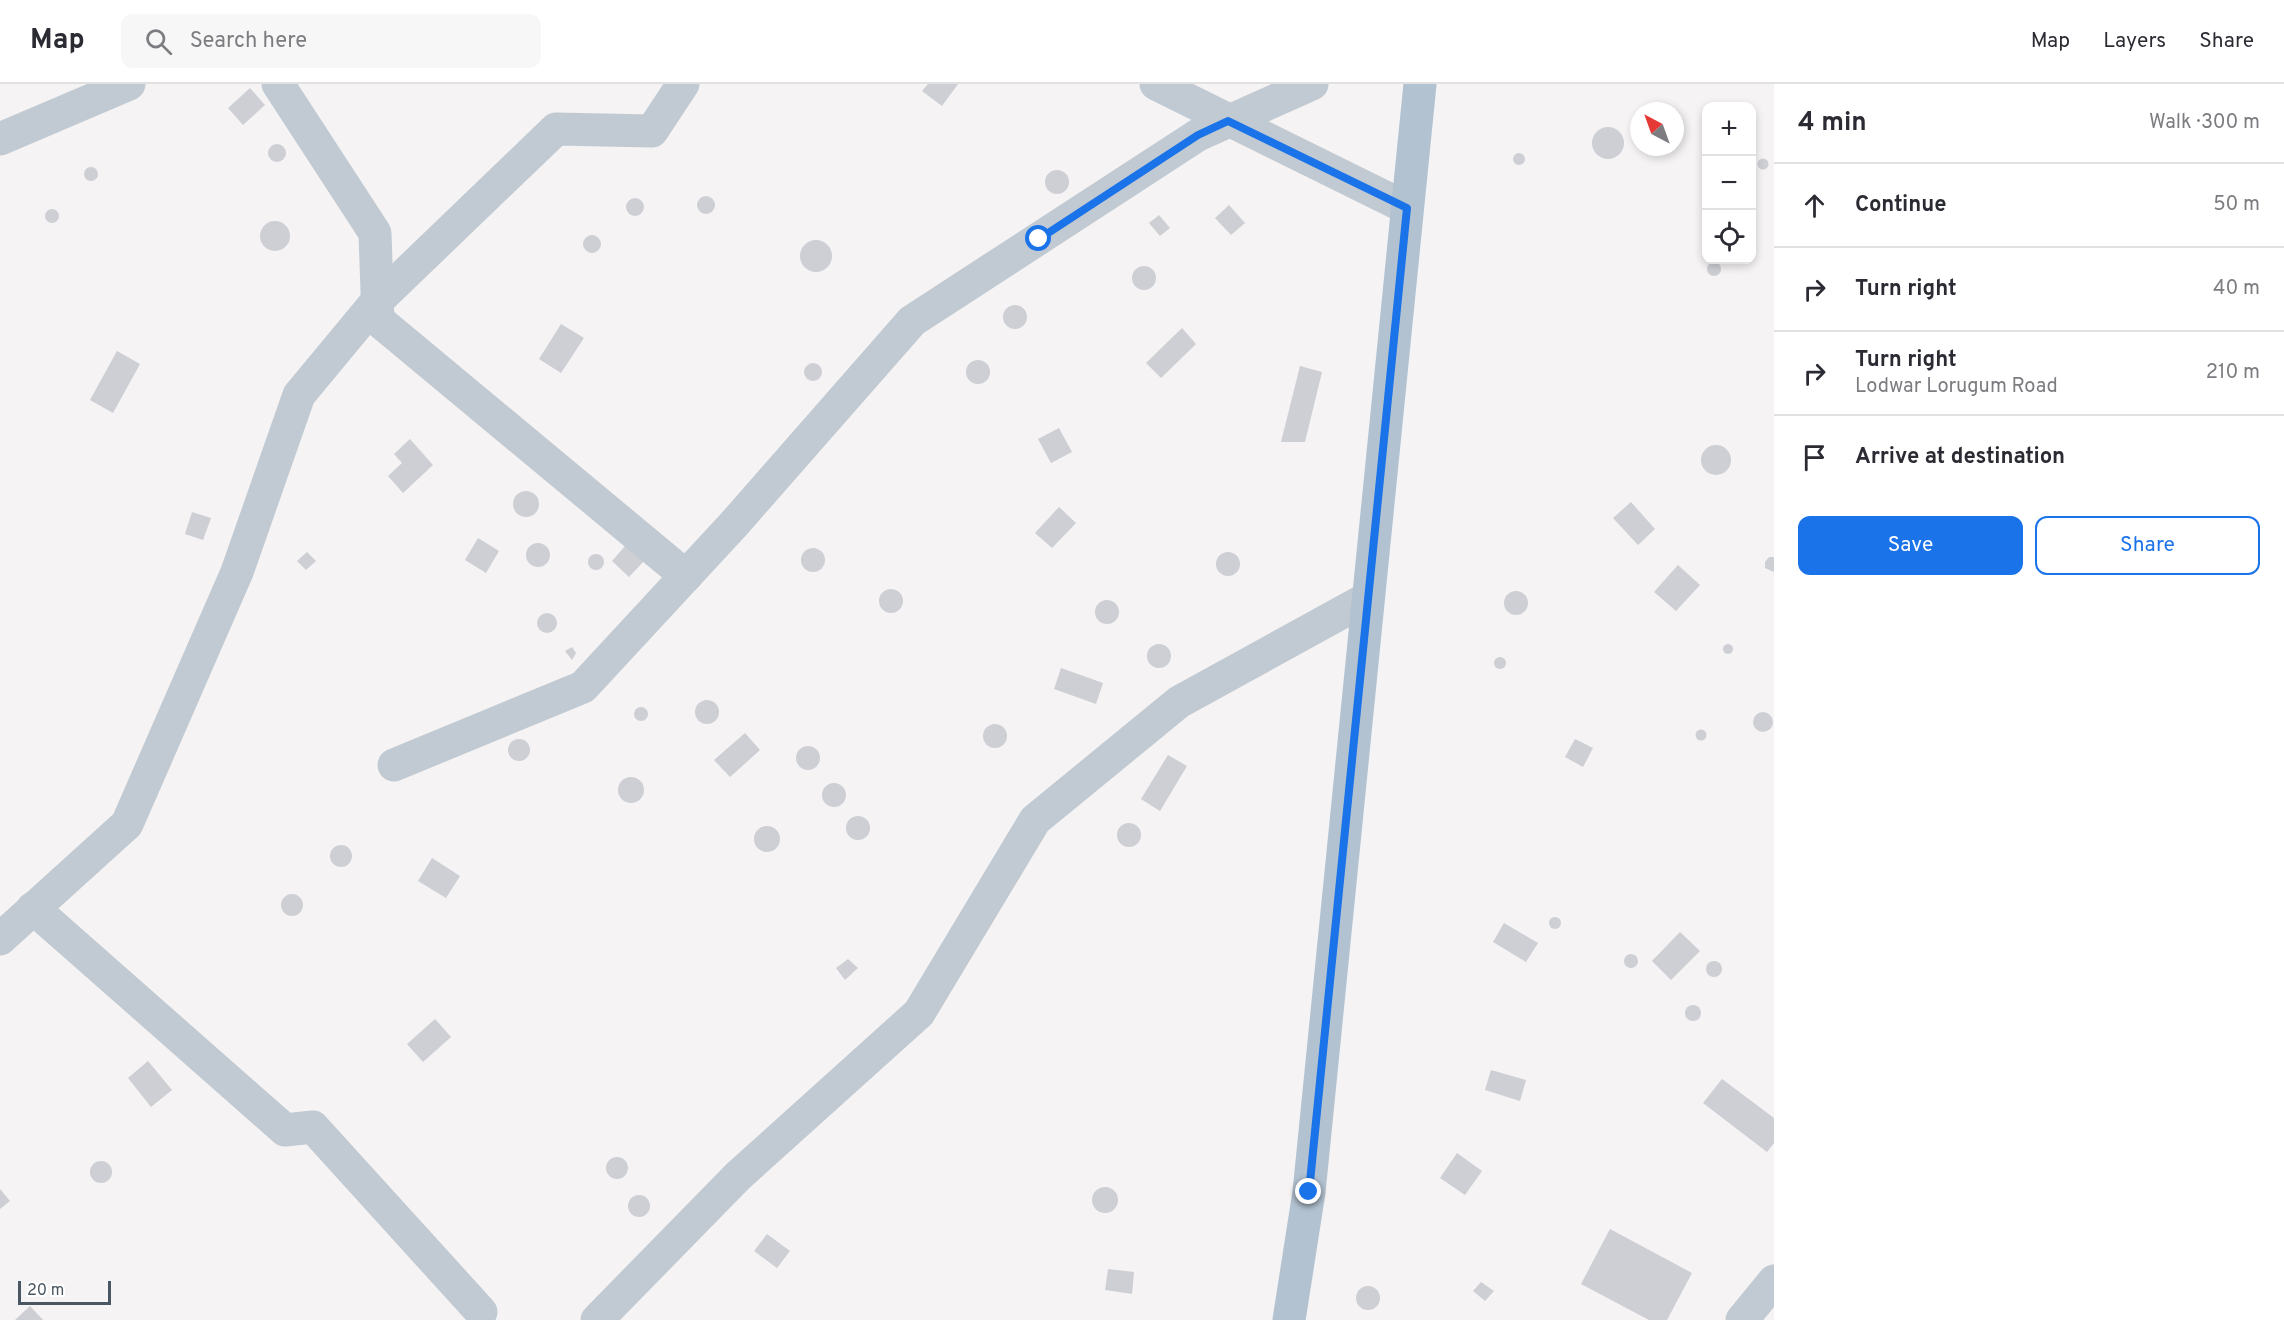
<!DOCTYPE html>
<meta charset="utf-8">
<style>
:root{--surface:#fff;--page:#f7f7f7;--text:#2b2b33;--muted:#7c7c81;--line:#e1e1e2;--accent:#1a73e8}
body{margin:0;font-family:Overpass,sans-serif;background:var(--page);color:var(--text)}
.controls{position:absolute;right:18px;top:18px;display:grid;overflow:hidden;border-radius:12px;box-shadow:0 3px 9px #0003}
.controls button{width:54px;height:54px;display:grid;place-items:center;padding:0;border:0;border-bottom:2px solid var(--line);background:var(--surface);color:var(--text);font:30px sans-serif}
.compass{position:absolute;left:1630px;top:18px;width:54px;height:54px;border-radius:50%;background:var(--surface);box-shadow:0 3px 9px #0003;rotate:319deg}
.scale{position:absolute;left:18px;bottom:15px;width:93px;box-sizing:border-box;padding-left:6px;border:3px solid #4a5661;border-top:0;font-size:16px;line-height:21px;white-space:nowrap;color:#4a5661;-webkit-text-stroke:4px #fff;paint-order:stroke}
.stop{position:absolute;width:18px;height:18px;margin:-14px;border:4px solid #1a73e8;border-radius:50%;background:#fff}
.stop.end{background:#1a73e8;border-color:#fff;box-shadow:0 2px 6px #0008}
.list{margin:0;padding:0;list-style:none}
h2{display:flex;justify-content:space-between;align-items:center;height:78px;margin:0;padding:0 24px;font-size:26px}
h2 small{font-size:20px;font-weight:400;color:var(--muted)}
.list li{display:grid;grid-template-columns:39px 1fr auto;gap:18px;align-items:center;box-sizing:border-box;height:84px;padding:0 24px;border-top:2px solid var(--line)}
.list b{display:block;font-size:22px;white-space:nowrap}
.list p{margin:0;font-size:20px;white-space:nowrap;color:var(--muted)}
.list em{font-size:20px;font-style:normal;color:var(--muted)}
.actions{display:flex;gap:12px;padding:18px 24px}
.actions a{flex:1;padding:14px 0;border:2px solid var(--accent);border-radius:12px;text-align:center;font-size:21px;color:var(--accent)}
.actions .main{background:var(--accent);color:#fff}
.icon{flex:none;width:33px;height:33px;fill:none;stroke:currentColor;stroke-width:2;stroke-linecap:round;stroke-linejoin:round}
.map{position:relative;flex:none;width:1774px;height:1236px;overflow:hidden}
header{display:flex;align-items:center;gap:36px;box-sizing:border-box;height:84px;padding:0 30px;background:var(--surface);border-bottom:2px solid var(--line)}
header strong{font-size:28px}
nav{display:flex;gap:33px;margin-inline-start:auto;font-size:21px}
.search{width:420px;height:54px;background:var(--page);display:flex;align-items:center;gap:15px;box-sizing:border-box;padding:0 21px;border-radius:12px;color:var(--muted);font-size:22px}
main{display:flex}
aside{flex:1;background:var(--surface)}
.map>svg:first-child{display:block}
</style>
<header>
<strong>Map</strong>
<div class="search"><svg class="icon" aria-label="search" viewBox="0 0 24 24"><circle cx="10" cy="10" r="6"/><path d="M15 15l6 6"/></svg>Search here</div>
<nav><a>Map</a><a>Layers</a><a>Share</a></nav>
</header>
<main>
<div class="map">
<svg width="1774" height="1236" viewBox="0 0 1774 1236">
<rect width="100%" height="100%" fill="#f5f3f3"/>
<g fill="#cdcfd5">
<polygon points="928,0 958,0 942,22 922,7"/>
<polygon points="250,4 265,21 243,41 228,24"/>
<circle cx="1608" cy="59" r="16"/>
<circle cx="277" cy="69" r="9"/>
<circle cx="1519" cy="75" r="6"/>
<circle cx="1763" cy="80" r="5.5"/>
<circle cx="91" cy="90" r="7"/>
<circle cx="1057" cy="98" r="12"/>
<circle cx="706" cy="121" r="9"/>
<circle cx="635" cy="123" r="9"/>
<polygon points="1229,121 1245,139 1231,151 1215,134"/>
<circle cx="52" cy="132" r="7"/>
<polygon points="1159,131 1170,144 1160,152 1149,139"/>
<circle cx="275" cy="152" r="15"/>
<circle cx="592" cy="160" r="9"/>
<circle cx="816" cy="172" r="16"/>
<circle cx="1714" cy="185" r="7"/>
<circle cx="1144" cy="194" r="12"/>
<circle cx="1015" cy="233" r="12"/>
<polygon points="561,240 584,254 561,289 539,275"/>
<polygon points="1182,244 1196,260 1161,294 1146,279"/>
<polygon points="117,267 140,280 113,329 90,316"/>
<circle cx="978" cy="288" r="12"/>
<circle cx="813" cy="288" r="9"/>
<polygon points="1300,282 1322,288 1305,358 1281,358"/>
<polygon points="1059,344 1072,368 1051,379 1038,355"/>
<polygon points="410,355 433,381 403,409 388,392 402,379 394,370"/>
<circle cx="1716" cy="376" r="15"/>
<circle cx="526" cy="420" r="13"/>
<polygon points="1631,418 1655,445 1638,461 1613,434"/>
<polygon points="1059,423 1076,439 1052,464 1035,449"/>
<polygon points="192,428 211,434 203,456 185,450"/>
<polygon points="478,454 499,467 486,489 465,476"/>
<circle cx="538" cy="471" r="12"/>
<polygon points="626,461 644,477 629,493 612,477"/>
<circle cx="813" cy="476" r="12"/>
<circle cx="1228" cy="480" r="12"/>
<polygon points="307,468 316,477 306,486 297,477"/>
<circle cx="596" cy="478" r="8"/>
<polygon points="1769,473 1774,473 1774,488 1765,484 1765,478"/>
<polygon points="1678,481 1700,501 1676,527 1654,508"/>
<circle cx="891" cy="517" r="12"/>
<circle cx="1516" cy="519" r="12"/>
<circle cx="1107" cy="528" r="12"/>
<circle cx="547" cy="539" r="10"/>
<circle cx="1159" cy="572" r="12"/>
<circle cx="1728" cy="565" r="5"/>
<polygon points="572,563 576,569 572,576 565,567"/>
<circle cx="1500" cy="579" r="6"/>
<polygon points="1061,584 1103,599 1096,620 1054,605"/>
<circle cx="707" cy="628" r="12"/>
<circle cx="641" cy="630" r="7"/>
<circle cx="1763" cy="638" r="10"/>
<circle cx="995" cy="652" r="12"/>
<circle cx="1701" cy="651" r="5.5"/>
<polygon points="745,649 760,666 730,693 714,676"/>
<polygon points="1575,655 1593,664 1583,683 1565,673"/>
<circle cx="519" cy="666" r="11"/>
<circle cx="808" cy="674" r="12"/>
<polygon points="1168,671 1187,682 1160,727 1141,715"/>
<circle cx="631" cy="706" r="13"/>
<circle cx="834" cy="711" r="12"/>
<circle cx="858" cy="744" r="12"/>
<circle cx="1129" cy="751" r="12"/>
<circle cx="767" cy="755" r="13"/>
<circle cx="341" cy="772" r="11"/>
<polygon points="432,774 460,792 446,814 418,797"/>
<circle cx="292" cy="821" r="11"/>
<circle cx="1555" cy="839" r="6"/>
<polygon points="1504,839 1538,859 1526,878 1493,858"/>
<polygon points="1680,848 1700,867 1671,896 1652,877"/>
<circle cx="1631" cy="877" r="7"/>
<polygon points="848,875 858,884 845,896 836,884"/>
<circle cx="1714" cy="885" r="8"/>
<circle cx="1693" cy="929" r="8"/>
<polygon points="435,935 451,953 423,978 407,960"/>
<polygon points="148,977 172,1006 151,1023 128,994"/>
<polygon points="1491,986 1526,996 1520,1017 1485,1006"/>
<polygon points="1722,995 1774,1034 1774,1059 1767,1068 1703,1019"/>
<polygon points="1457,1069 1482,1087 1465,1111 1440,1094"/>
<circle cx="617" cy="1084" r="11"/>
<circle cx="101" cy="1088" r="11"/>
<circle cx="1105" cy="1116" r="13"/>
<polygon points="0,1105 10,1117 0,1125"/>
<circle cx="639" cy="1122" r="11"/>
<polygon points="1610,1145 1692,1189 1667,1236 1649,1236 1581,1200"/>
<polygon points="767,1150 790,1167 777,1184 754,1167"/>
<polygon points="1108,1185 1134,1188 1132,1210 1105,1206"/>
<polygon points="1481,1198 1494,1207 1485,1217 1473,1207"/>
<circle cx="1368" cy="1214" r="12"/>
<polygon points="30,1222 43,1236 15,1236"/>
</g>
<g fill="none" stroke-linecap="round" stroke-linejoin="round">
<g stroke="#c1cad2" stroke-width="33">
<polyline points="278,0 375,149 378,236 686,492"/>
<polyline points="1156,0 1407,124"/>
<polyline points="0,55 129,0"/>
<polyline points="394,681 583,603 734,440 912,237 1198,51 1312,0"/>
<polyline points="33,824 285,1046 313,1043 481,1228"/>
<polyline points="0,855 127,740 237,488 299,311 377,217 556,45 652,47 683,0"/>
<polyline points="597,1236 738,1092 919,929 1035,736 1179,618 1368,514"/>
<polyline points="1742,1236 1774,1197"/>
</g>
<polyline stroke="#b3c2d1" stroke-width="33" points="1289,1236 1309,1108 1420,0"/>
</g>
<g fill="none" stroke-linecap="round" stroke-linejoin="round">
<polyline stroke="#1a73e8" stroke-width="8" points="1039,155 1198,51 1228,37 1407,124 1309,1108"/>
</g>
</svg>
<div class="controls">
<button>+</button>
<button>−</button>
<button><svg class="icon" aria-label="locate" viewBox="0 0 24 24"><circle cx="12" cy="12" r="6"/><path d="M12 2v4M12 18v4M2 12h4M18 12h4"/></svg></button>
</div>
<svg class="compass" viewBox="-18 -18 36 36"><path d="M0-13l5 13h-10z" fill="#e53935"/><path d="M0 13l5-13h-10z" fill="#7c7c81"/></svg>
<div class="scale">20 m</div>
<div class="stop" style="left:1039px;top:155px"></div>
<div class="stop end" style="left:1309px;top:1108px"></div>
</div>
<aside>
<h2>4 min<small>Walk · 300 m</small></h2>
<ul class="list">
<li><svg class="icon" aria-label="ahead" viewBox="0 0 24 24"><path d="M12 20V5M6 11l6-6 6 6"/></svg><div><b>Continue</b></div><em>50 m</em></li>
<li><svg class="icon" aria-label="right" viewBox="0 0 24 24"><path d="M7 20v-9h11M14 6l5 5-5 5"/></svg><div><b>Turn right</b></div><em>40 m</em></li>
<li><svg class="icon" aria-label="right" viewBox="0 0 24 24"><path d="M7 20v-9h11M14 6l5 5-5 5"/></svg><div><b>Turn right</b><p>Lodwar Lorugum Road</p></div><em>210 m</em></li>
<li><svg class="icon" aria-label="arrive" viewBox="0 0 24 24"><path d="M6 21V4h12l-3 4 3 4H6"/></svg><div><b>Arrive at destination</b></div></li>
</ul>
<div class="actions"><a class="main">Save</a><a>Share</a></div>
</aside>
</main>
